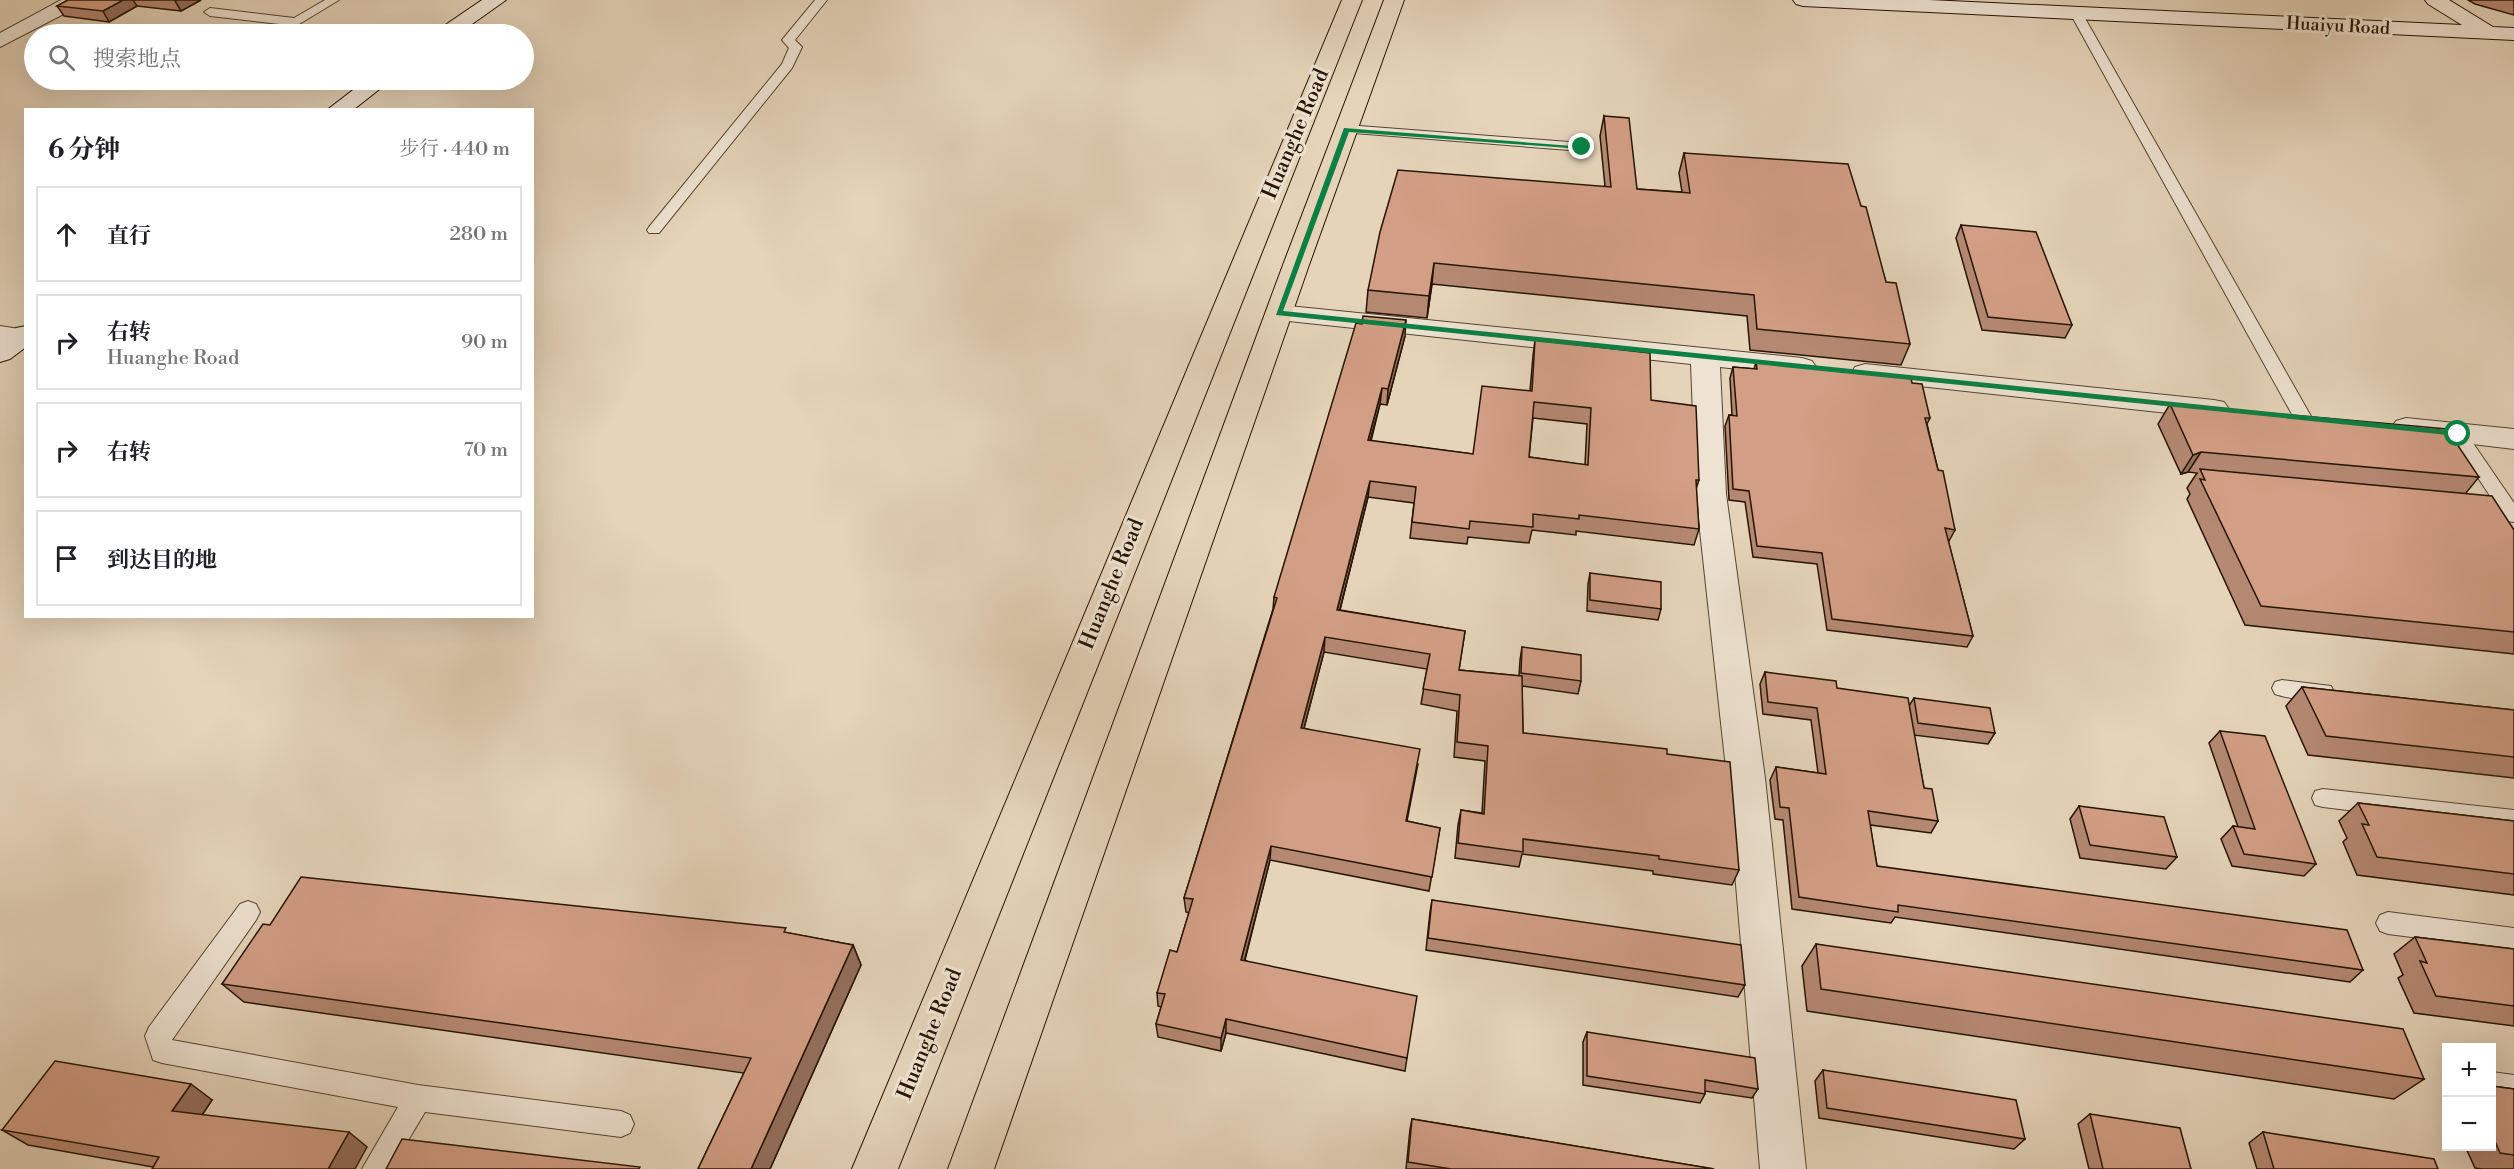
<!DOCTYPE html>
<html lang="zh">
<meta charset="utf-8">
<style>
:root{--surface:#fff;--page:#f2f2f2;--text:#202124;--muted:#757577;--line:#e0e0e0}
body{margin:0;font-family:"Libre Bodoni","Noto Serif SC",serif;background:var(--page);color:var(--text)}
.controls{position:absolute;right:18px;bottom:18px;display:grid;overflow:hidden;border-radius:0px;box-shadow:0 6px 24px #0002}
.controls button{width:54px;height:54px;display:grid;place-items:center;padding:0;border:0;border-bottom:2px solid var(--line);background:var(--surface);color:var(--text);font:30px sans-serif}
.stop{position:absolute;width:18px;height:18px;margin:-14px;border:4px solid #0b8043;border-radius:50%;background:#fff}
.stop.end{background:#0b8043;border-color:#fff;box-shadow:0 2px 6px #0008}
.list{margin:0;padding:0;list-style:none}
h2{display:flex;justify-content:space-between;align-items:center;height:78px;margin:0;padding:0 24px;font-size:26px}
h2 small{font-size:20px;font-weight:400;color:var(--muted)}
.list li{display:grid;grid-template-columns:39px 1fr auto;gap:18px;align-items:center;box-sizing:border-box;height:96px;margin:0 12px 12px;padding:0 12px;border:2px solid var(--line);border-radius:0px}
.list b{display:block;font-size:22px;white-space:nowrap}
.list p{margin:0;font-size:20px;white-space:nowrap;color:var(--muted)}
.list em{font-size:20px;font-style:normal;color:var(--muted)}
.icon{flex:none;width:33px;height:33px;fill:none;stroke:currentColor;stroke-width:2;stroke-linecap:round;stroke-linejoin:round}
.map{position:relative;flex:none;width:2514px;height:1169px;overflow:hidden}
.search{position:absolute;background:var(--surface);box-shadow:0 6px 24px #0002;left:24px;top:24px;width:510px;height:66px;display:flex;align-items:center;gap:15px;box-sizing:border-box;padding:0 21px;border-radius:33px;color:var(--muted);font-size:22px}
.panel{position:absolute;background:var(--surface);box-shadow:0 6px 24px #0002;left:24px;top:108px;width:510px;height:510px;border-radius:0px}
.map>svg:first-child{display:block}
</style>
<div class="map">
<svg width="2514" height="1169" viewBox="0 0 2514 1169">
<rect width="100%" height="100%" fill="#e5d4ba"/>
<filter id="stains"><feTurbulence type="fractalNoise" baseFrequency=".00333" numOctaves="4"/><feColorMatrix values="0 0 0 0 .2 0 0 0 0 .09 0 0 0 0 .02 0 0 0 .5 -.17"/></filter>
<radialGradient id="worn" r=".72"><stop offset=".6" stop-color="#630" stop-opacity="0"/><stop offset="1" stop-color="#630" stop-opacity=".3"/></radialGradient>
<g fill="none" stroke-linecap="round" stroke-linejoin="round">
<defs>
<g id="lane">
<polygon points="325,0 339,0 296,26 210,16 204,12 210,8 294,18"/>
<polygon points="815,0 827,0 795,40 802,47 792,68 659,233 649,233 647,230 649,227 782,64 789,48 782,40"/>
<polygon points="2076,9 2082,13 2312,418 2309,422 2297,422 2294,418 2070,13"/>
<polygon points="1346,125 1582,143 1589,147 1582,151 1341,132 1339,129"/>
<polygon points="2458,428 2464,430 2514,503 2514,522 2506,521 2503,516 2467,512 2465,507 2467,502 2474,501 2494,502 2449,434 2452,430"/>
<path d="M 2282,680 L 2331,686 L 2334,692 L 2331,698 C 2316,703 2290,699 2275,694 L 2272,688 L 2275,682 Z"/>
<polygon points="2323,789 2514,810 2514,830 2323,807 2315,805 2312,798 2315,791"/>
<polygon points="248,901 256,904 260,912 256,920 172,1040 418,1085 621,1111 630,1115 634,1124 630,1133 621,1137 425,1112 391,1169 362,1169 398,1107 162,1063 153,1060 145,1036 149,1027 240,904"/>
<polygon points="2388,912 2514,928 2514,950 2388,934 2380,931 2376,923 2380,915"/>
<polygon points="2492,1072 2514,1075 2514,1101 2492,1098"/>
</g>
<g id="street">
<polygon points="61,0 86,0 83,4 0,47 0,33"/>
<polygon points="1279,305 1802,358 1812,361 1816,367 1812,373 1802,376 1720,367 1726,494 1765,778 1806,1169 1760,1169 1727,778 1696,494 1691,364 1269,319 1266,313 1269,307"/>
<polygon points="0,326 26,330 26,344 0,342"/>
<polygon points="1865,364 2214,400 2224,402 2229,409 2224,416 2214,418 1855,379 1851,373 1855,367"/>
<polygon points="2406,418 2514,429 2514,449 2396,435 2391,428 2396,421"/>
</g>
<g id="secondary">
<polygon points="482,0 506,0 458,34 435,34 438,30"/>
<polygon points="1793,0 1929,0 2462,25 2428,4 2425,0 2449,0 2493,27 2514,28 2514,40 1803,6 1796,4"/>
<polygon points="366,80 391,80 353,110 327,110"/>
<polygon points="26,326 26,347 10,359 0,362 0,340 16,328"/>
</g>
<g id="primary">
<polygon points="1342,0 1362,0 898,1169 852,1169"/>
<polygon points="1384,0 1404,0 1309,265 994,1169 948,1169 1283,265"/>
</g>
</defs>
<use href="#lane" stroke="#564430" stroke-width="2"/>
<use href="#street" stroke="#564430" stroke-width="2"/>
<use href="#secondary" stroke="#261402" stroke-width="2"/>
<use href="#primary" stroke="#261402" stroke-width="2"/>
<use href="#lane" fill="#eee3d2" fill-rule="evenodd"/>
<use href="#street" fill="#eee3d2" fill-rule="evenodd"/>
<use href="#secondary" fill="#eee3d2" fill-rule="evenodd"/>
<use href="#primary" fill="#e5d4ba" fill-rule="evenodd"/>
</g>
<g fill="#b58872" stroke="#261402" stroke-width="1.5" fill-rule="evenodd">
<polygon points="68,0 201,0 181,11 137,6 109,22 64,16 57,6"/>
<polygon points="2468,0 2514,0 2514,15 2475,4"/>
<polygon points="1604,116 1637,189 1682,192 1679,173 1684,153 1861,206 1886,282 1910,344 1901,365 1750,350 1747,316 1432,284 1427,318 1366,312 1368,290 1605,186 1600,136"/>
<polygon points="1961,225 2072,325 2065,338 1982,330 1956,238"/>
<path d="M 1405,336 L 1387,405 L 1380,404 L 1371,441 L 1473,454 L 1530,391 L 1533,356 L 1535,340 L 1651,400 L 1699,480 L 1696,489 L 1699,529 L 1694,545 L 1576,531 L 1576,535 L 1532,530 L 1529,543 L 1468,537 L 1467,544 L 1410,538 L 1414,503 L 1368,497 L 1340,610 L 1465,631 L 1459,670 L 1519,676 L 1520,660 L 1522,647 L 1581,681 L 1578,694 L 1522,686 L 1523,733 L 1667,754 L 1739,870 L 1732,885 L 1653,874 L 1653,871 L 1522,854 L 1519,867 L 1455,858 L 1458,825 L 1461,810 L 1482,813 L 1485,761 L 1454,757 L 1457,711 L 1421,704 L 1427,669 L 1324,652 L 1304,728 L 1418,764 L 1407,821 L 1440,828 L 1429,891 L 1270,860 L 1245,960 L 1407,1058 L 1405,1071 L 1226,1033 L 1221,1051 L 1158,1037 L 1156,1024 L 1161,1007 L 1158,1006 L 1157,993 L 1177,952 L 1189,913 L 1186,912 L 1184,898 L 1273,609 L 1274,597 ZM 1533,418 L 1587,424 L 1585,465 L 1529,457 Z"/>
<polygon points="1756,362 1912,383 1930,418 1927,424 1938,470 1955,530 1949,541 1948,540 1973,636 1967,647 1827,630 1817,564 1753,557 1745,502 1729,500 1725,426 1729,415 1732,415 1730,378 1733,367 1754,369"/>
<polygon points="2170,404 2479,477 2465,494 2514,530 2514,654 2245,625 2187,499 2190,494 2187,488 2197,473 2188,472 2181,474 2158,424"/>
<polygon points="1590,573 1661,609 1658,620 1587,611 1588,584"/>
<polygon points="1765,672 1909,706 1914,698 1995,733 1988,744 1914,735 1924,788 1938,821 1931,833 1870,825 1877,866 2363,970 2350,982 1895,917 1891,923 1792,909 1783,820 1775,819 1770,780 1776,767 1818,773 1811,720 1763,714 1760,684"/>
<polygon points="2302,687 2514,710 2514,778 2308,755 2286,706"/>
<polygon points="2220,731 2316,864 2304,876 2232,866 2221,839 2233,826 2238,827 2209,743"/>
<polygon points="2358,803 2514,821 2514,895 2357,875 2343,842 2347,838 2339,821"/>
<polygon points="2079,806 2177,857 2166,869 2080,858 2070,819"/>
<polygon points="1432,900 1745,985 1738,997 1426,950 1430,912"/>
<polygon points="270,925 788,933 853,945 861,965 770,1169 698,1169 744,1073 244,1002 222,984"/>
<polygon points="2415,937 2514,949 2514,1026 2414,1013 2398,978 2403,975 2394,954"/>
<polygon points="1816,944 2424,1079 2394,1099 1807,1011 1802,966"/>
<polygon points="1587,1032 1758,1089 1752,1098 1705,1091 1705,1094 1700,1103 1583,1085 1583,1042"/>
<polygon points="1823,1070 2025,1139 2014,1149 1819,1118 1815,1081"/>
<polygon points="2492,1086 2514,1089 2514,1169 2482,1169 2475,1168 2465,1146 2492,1146"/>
<polygon points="212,1100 202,1115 367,1147 153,1167 28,1145 2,1130"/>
<polygon points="2090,1114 2191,1169 2089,1169 2078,1124"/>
<polygon points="1412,1119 1714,1169 1406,1169 1410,1129"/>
<polygon points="2263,1132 2438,1169 2257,1169 2249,1143"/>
</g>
<g fill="#936f5d" stroke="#261402" stroke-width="1.5">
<polygon points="123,0 133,0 137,6 109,22 103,11"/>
<polygon points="177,0 201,0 181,11 175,1"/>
<polygon points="1434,263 1432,284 1427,318 1429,296"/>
<polygon points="1406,320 1405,336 1387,405 1388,389"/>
<polygon points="1382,388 1380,404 1366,456 1368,440"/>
<polygon points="2201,452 2188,472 2181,474 2193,455"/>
<polygon points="1370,481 1368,497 1336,625 1337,610"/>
<polygon points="1325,637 1324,652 1300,743 1301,728"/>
<polygon points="1271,846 1270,860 1241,974 1241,960"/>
<polygon points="853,945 861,965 770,1169 751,1169"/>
<polygon points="1226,1019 1226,1033 1221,1051 1221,1038"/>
<polygon points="191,1084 212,1100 194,1127 172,1111"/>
<polygon points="349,1132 367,1147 355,1169 328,1169"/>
</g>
<g fill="#d29e85" stroke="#261402" stroke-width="1.5" fill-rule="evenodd">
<polygon points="68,0 123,0 103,11 57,6"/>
<polygon points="1604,116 1629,118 1637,189 1690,193 1684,153 1848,164 1861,206 1866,207 1886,282 1896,283 1910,344 1757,329 1754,295 1434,263 1429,296 1368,290 1380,232 1398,170 1611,187"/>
<polygon points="1961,225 2036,232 2072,325 1988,317"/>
<path d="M 1363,316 L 1406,320 L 1388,389 L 1382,388 L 1368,440 L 1473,454 L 1482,386 L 1532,391 L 1535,340 L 1650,353 L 1651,400 L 1696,406 L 1699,480 L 1696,480 L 1699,529 L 1579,515 L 1579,519 L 1533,514 L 1533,527 L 1470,521 L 1469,529 L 1412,522 L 1416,487 L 1370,481 L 1337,610 L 1465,631 L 1459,670 L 1522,676 L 1523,733 L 1667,749 L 1667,754 L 1730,762 L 1739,870 L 1659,859 L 1659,856 L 1523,839 L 1523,852 L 1458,843 L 1461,810 L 1484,814 L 1488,746 L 1457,742 L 1460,695 L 1423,689 L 1430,654 L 1325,637 L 1301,728 L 1420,749 L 1406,821 L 1440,828 L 1432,877 L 1271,846 L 1241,960 L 1417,996 L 1407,1058 L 1226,1019 L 1221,1038 L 1156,1024 L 1165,994 L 1157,993 L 1170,950 L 1177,952 L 1193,899 L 1184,898 L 1277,598 L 1274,597 L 1356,323 L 1362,324 ZM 1534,402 L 1591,408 L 1588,465 L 1529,457 Z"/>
<polygon points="1756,362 1911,378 1912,383 1922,384 1930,418 1925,418 1938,470 1943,471 1955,530 1945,528 1973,636 1832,619 1822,553 1757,546 1749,491 1733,489 1729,415 1737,416 1733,367 1757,369"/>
<polygon points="2170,404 2447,429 2479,477 2201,452 2193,455"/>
<polygon points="2200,469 2492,496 2514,530 2514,632 2261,606 2200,479 2205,480"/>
<polygon points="1590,573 1661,582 1661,609 1590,600"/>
<polygon points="1522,647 1581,655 1581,681 1521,673"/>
<polygon points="1765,672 1836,681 1837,688 1908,698 1924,788 1932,789 1938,821 1868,811 1877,866 2347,930 2363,970 1898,905 1898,912 1799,897 1789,808 1780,807 1776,767 1826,774 1817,708 1768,702"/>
<polygon points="2302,687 2514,710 2514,757 2326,736"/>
<polygon points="1914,698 1990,708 1995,733 1918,723"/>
<polygon points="2220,731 2265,736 2316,864 2244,854 2233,826 2255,829"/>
<polygon points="2358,803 2514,821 2514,874 2377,857 2362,824 2369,825"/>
<polygon points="2079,806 2164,817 2177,857 2090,845"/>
<polygon points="301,877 786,928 784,932 853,945 751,1169 698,1169 751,1058 222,984 263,924 270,925"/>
<polygon points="1432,900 1741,945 1745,985 1428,938"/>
<polygon points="2415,937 2514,949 2514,1006 2436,996 2420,961 2427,963"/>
<polygon points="1816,944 2403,1029 2424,1079 1821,989"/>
<polygon points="1587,1032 1755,1058 1758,1089 1705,1080 1705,1094 1587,1076"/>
<polygon points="55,1061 191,1084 172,1111 349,1132 328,1169 152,1169 159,1157 2,1130"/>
<polygon points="1823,1070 2016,1100 2025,1139 1827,1108"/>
<polygon points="2492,1086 2514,1089 2514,1155 2500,1153 2492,1134"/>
<polygon points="2090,1114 2180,1128 2191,1169 2103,1169"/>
<polygon points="1412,1119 1714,1169 1451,1169 1408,1162"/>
<polygon points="2263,1132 2434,1159 2438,1169 2274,1169"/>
<polygon points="402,1139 640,1167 639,1169 386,1169"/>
</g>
<polygon fill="#0b8043" points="1344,128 1585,147 1582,149 1349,132 1283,311 2458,431 2462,434 2458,436 1276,315"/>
<g text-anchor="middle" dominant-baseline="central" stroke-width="6" stroke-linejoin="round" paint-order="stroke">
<g font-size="18" fill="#261402" stroke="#eee3d2">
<text transform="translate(2338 26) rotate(3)">Huaiyu Road</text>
</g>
<g font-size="21" fill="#261402" stroke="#eee3d2">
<text transform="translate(1296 134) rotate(-67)">Huanghe Road</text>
<text transform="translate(1112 584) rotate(-68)">Huanghe Road</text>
<text transform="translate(930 1034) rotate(-68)">Huanghe Road</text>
</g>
</g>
<rect width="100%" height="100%" filter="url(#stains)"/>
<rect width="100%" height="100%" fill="url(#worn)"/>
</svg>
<div class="controls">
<button>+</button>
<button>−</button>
</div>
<div class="stop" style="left:2458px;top:434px"></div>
<div class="stop end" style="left:1582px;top:147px"></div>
<div class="search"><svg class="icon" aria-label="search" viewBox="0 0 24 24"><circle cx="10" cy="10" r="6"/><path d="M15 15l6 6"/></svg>搜索地点</div>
<section class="panel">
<h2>6 分钟<small>步行 · 440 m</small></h2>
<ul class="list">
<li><svg class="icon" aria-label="ahead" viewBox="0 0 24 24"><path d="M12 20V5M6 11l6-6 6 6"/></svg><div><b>直行</b></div><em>280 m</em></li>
<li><svg class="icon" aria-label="right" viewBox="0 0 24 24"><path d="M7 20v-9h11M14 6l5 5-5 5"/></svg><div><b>右转</b><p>Huanghe Road</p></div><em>90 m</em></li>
<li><svg class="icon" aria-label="right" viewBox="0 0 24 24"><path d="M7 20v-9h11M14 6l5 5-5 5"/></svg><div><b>右转</b></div><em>70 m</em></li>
<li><svg class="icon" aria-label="arrive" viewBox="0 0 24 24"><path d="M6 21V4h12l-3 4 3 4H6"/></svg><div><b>到达目的地</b></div></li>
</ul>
</section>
</div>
